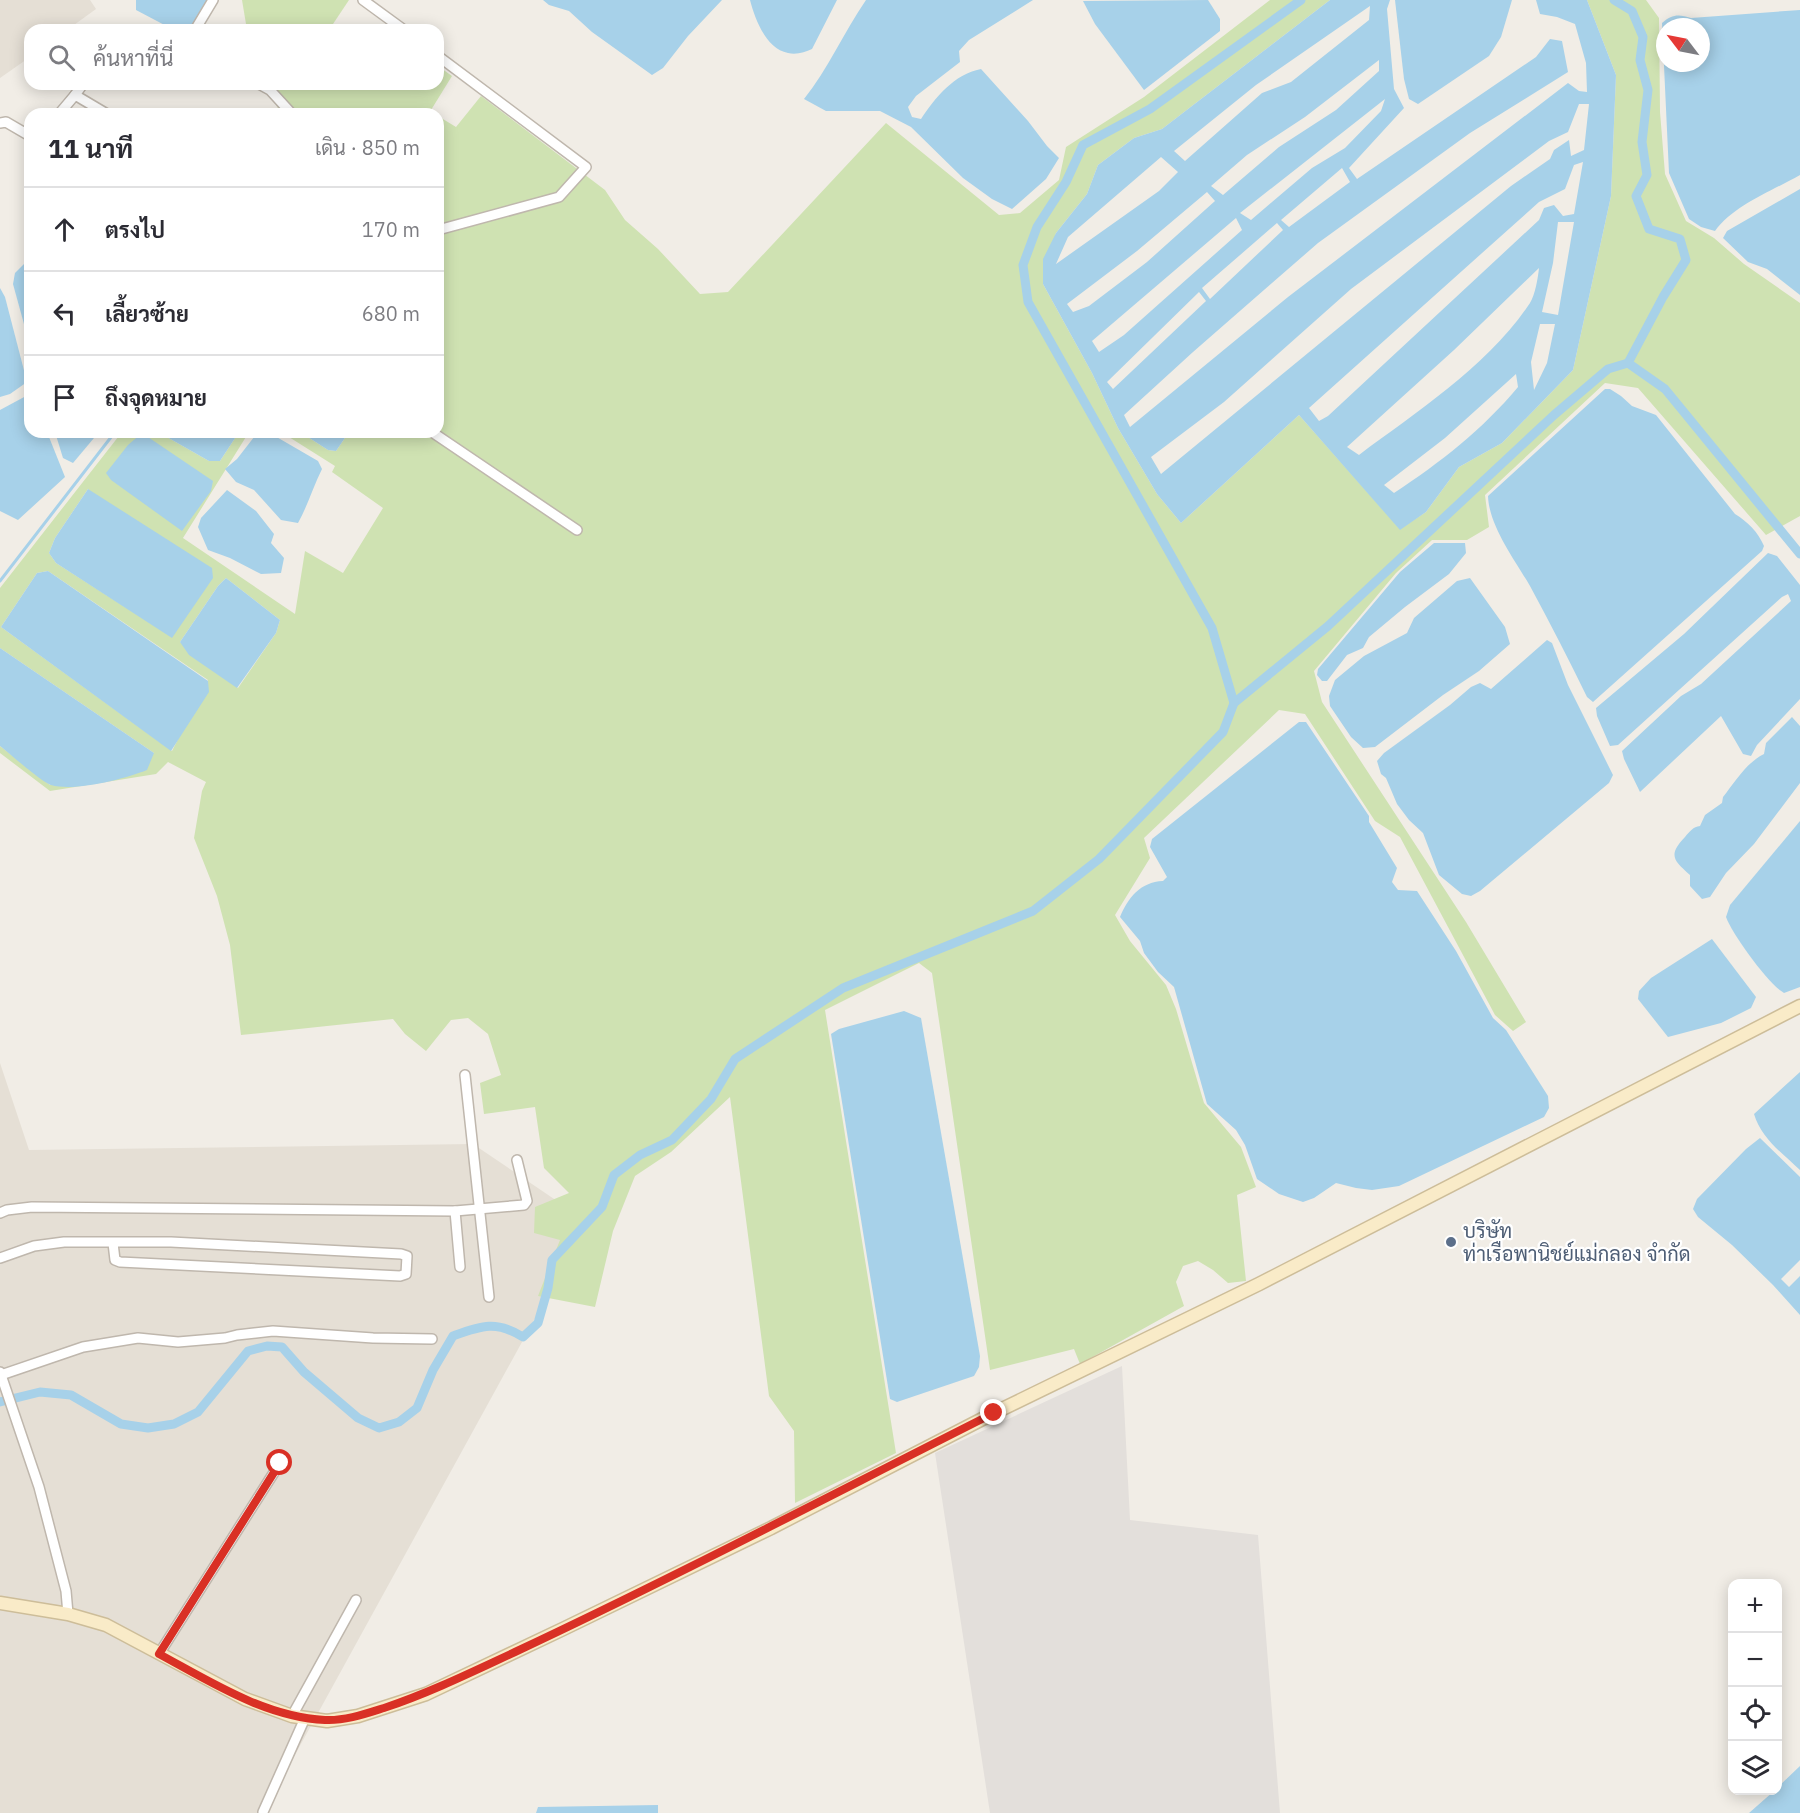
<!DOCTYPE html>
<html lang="th">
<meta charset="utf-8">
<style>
:root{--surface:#fff;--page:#f7f7f7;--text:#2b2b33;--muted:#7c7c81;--line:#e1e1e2}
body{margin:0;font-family:"IBM Plex Sans",Sarabun,sans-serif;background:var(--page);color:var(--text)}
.controls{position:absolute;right:18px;bottom:18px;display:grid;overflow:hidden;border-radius:12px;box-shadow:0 3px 15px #0003}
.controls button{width:54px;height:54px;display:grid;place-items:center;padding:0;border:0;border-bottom:2px solid var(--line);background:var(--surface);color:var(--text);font:30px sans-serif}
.compass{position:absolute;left:1656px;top:18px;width:54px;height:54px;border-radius:50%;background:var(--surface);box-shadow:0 3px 15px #0003;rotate:302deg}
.stop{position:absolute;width:18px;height:18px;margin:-14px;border:4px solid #d93025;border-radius:50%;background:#fff}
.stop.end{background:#d93025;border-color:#fff;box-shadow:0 2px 6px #0008}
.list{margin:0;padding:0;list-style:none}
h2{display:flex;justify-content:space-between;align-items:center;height:78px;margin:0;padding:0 24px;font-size:26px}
h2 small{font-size:20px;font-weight:400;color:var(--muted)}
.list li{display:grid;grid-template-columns:39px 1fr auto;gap:18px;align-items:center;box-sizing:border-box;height:84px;padding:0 24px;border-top:2px solid var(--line)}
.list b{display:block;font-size:22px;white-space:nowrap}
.list em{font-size:20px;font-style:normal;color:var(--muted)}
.icon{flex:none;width:33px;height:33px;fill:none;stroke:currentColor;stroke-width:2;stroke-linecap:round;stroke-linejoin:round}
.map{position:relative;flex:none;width:1800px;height:1813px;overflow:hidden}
.search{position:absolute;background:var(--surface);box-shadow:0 3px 15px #0003;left:24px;top:24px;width:420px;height:66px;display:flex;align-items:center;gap:15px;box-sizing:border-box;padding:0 21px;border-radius:18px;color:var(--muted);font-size:22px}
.panel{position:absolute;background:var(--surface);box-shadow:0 3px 15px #0003;left:24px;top:108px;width:420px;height:330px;border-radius:18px}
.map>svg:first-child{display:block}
</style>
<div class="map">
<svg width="1800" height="1813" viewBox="0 0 1800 1813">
<rect width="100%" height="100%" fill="#f1ede6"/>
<g fill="#e5dfd5">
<polygon points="0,0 90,0 96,9 67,30 30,30 30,57 0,78"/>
<polygon points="0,1063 29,1150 473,1144 588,1222 263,1813 0,1813"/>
</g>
<polygon fill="#e3dfdb" points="1122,1366 1130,1520 1258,1535 1280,1813 990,1813 935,1453"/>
<g fill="#cfe2b2" fill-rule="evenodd">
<polygon points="242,0 349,0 329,30 247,30"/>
<path d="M 1270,0 L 1330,0 L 1162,129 L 1134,138 L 1098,165 L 1087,194 L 1056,233 L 1043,284 L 1092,373 L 1118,428 L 1157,494 L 1181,523 L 1299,415 L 1400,529 L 1426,512 L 1459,467 L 1502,443 L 1573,370 L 1611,196 L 1616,75 L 1587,0 L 1646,0 L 1659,18 L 1660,112 L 1665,174 L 1686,221 L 1714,238 L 1744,264 L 1800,303 L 1800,516 L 1766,535 L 1638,388 L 1605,383 L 1485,495 L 1489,527 L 1467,540 L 1432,540 L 1396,573 L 1314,671 L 1322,702 L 1466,922 L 1526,1022 L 1513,1031 L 1495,1015 L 1400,837 L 1375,821 L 1305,714 L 1279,710 L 1144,838 L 1150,858 L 1115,915 L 1130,941 L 1166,985 L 1176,1009 L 1204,1103 L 1241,1147 L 1256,1187 L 1237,1195 L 1246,1281 L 1228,1283 L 1213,1270 L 1198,1261 L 1183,1266 L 1176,1282 L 1184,1306 L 1080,1364 L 1074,1349 L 990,1370 L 932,973 L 919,963 L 825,1010 L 896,1453 L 795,1503 L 794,1431 L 769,1396 L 730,1097 L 671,1152 L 635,1176 L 613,1231 L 595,1307 L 538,1296 L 560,1240 L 534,1233 L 535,1207 L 569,1193 L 544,1168 L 535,1107 L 484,1114 L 480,1083 L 501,1075 L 488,1034 L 468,1018 L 451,1020 L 426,1051 L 405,1034 L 393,1019 L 241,1035 L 230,945 L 217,896 L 194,838 L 202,791 L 206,782 L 168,762 L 156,774 L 50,791 L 0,753 L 0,746 L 50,785 L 154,753 L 0,648 L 0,588 L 122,432 L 158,432 L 209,461 L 220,461 L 239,432 L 249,432 L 183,538 L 295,614 L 305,551 L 343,573 L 383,508 L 332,472 L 335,466 L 281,432 L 300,432 L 328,450 L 336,451 L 349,432 L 438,432 L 438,116 L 456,127 L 481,96 L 605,190 L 625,220 L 658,249 L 700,294 L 728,292 L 886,123 L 999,215 L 1020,213 L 1059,180 L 1066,147 L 1144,97 ZM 88,489 L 172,637 L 56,563 L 49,553 L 55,538 ZM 48,571 L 208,680 L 172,751 L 1,627 L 37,573 ZM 226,578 L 280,620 L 276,633 L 238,688 L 180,642 L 218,586 Z"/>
<polygon points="438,66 452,76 431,110 435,114 281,114 265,84 438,84"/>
</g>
<g fill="#a7d1e9" fill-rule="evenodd">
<polygon points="136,0 209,0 191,30 174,30 136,10"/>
<polygon points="543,0 722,0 688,36 663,68 652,75 592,32 569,11 549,5"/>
<path d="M 750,0 L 837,0 L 812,49 C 805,52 797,55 788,53 C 766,49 755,19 750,0 Z"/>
<path d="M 866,0 L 1033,0 L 969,40 L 959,51 L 960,62 L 916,96 L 908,107 L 912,117 L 921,119 C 935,98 954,74 981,69 L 1028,121 L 1047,146 L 1059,158 L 1046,179 L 1012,209 L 992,199 L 963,178 L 911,127 L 880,111 L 826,111 L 804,99 C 828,69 844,32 866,0 Z"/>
<polygon points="1208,0 1220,19 1220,31 1144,90 1095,24 1083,1"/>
<path d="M 1330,0 L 1390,0 L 1387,9 L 1394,89 L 1404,108 L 1349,168 L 1357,179 L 1536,57 L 1550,39 L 1562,41 L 1568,72 L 1470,133 L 1318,243 L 1193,352 L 1124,415 L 1130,427 L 1288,297 L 1568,83 L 1579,91 L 1587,92 L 1586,63 L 1575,24 L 1557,17 L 1540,14 L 1536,0 L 1587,0 L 1616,75 L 1611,196 L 1573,370 L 1502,443 L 1459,467 L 1426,512 L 1400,530 L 1299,415 L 1181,523 L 1157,494 L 1118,428 L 1092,373 L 1043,284 L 1043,259 L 1056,233 L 1087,194 L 1098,165 L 1134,138 L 1162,129 ZM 1370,6 L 1369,20 L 1291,82 L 1262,93 L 1185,161 L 1174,151 L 1256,85 ZM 1379,60 L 1379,71 L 1336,110 L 1279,147 L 1223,195 L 1211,186 L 1247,155 L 1305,117 ZM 1385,99 L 1381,111 L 1345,148 L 1312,168 L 1251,220 L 1240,213 ZM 1579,104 L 1589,104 L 1584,150 L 1571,156 L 1569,140 L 1554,150 L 1550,159 L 1511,186 L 1161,474 L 1151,457 L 1224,402 L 1351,289 L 1549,141 L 1568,132 ZM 1161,157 L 1178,172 L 1159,191 L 1056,264 L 1068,237 ZM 1583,162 L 1574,214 L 1563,216 L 1554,205 L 1544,208 L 1539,220 L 1328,416 L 1319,421 L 1309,408 L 1539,202 L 1565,189 L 1574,165 ZM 1342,168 L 1350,182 L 1289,227 L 1281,220 ZM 1207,192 L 1215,201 L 1147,262 L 1089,306 L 1073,312 L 1067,304 L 1137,251 ZM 1236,218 L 1242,230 L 1124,335 L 1099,352 L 1092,341 ZM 1558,222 L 1574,222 L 1558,315 L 1542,312 L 1553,263 ZM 1277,223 L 1283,230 L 1210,299 L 1202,288 ZM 1539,268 C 1538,278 1535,295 1530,303 C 1489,365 1418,411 1359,455 L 1347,447 L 1454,350 ZM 1199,292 L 1206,301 L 1113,389 L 1107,382 ZM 1540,324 L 1555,324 L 1547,363 L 1534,390 L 1531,362 ZM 1516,374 L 1518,387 C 1482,430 1441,462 1394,493 L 1384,485 L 1445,438 Z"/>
<polygon points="1395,0 1512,0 1501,37 1489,56 1418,104 1409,99 1404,79"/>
<path d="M 1800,10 L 1800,175 C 1772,191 1734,205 1715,231 L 1701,227 L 1689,219 L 1669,173 L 1662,23 C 1672,14 1679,14 1691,18 ZM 1665,27 L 1701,27 L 1701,63 L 1665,63 Z"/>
<polygon points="1800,189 1800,295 1767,269 1748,262 1723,238 1727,231"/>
<polygon points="30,258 30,346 13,284 15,273"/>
<polygon points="0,288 5,297 27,382 10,394 0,397"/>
<path d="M 1605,389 L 1610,389 L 1621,396 L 1632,406 L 1656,415 L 1735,514 C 1748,522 1758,532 1764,546 L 1762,551 L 1593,702 L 1587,697 C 1569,660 1550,623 1530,586 C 1515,560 1489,526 1488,496 Z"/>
<polygon points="26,396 30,397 30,432 47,432 65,477 18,520 0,511 0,410"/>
<polygon points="55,432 99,432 73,463 63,458"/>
<polygon points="158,432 239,432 220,461 209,461"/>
<path d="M 258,432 L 268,432 L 318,461 L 322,469 C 313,487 308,505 298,523 L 281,520 L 254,490 L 236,482 L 225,469 L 237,459 Z"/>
<polygon points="300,432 349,432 336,451 328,450"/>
<polygon points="142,433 213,481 211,491 182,531 111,480 106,473 128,445"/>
<polygon points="88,489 212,568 213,578 172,638 56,563 49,553 55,538"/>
<polygon points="227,490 256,511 274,534 271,543 284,558 281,573 261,574 230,558 208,550 198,527 201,518"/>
<polygon points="1434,543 1465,543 1466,553 1449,574 1405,607 1369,637 1363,648 1347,655 1327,681 1322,681 1317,675 1318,669 1400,572"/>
<polygon points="1768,553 1777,556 1800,585 1800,699 1757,745 1751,756 1743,754 1721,716 1640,792 1624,759 1622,751 1681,696 1701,684 1791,601 1788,594 1782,597 1618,745 1610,746 1597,716 1596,708 1684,634"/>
<polygon points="48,571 208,681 209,692 171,751 1,627 37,573"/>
<polygon points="226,578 280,620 276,633 237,688 189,655 180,642 218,586"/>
<polygon points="1470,578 1505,627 1510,644 1479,671 1443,695 1375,747 1363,748 1351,737 1330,706 1329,696 1335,680 1364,656 1407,633 1414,618 1457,581"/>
<polygon points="1547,640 1552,643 1568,685 1613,775 1609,783 1480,891 1471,896 1462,894 1439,875 1423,833 1409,820 1397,804 1386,778 1381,774 1377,761 1384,753 1450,705 1471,687 1480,683 1491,689"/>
<path d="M 0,648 L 154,753 L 147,770 C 124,779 75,792 51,785 C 43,783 9,753 0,746 Z"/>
<path d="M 1792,717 L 1800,726 L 1800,783 L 1754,844 L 1726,873 L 1710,897 L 1702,899 L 1690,886 L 1690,875 C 1673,860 1668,855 1685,837 C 1690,831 1693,827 1700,826 L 1705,815 L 1722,803 L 1723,797 C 1735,782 1746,763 1764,754 L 1766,743 Z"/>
<path d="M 1299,722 L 1306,722 L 1369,816 L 1369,822 L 1397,868 L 1392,882 L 1398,890 L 1417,891 L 1456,951 L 1493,1018 L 1506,1030 L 1548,1096 L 1549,1108 L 1544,1117 L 1399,1186 L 1372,1190 L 1356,1188 L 1336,1183 L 1314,1198 L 1303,1202 L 1279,1194 L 1257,1179 L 1245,1145 L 1236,1130 L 1207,1104 L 1174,987 L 1158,972 L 1144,953 L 1140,941 L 1120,917 C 1128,898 1140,882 1163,881 L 1167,877 L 1150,847 L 1152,839 Z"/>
<path d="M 1800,821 L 1800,987 L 1784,993 C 1769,985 1732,934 1726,917 L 1730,905 Z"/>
<polygon points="1712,939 1756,997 1751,1008 1721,1023 1668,1037 1638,999 1639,991 1651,978"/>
<polygon points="904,1011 921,1018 980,1356 979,1367 974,1376 897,1402 890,1399 831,1034 839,1029"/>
<path d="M 1800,1072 L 1800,1170 C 1782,1153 1761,1138 1754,1114 Z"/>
<polygon points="1760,1138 1800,1177 1800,1260 1781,1279 1789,1287 1800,1276 1800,1315 1773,1285 1732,1245 1698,1217 1693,1209 1697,1199 1746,1149"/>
<polygon points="1800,1766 1800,1813 1749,1813 1774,1791 1778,1790 1778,1787"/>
<polygon points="658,1805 658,1813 536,1813 538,1807"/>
</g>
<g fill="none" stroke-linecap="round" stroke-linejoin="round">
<polyline stroke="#a7d1e9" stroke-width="3" points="0,581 115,432"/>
<g stroke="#a7d1e9" stroke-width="9">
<polyline points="1614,0 1632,11 1643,37 1640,60 1648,90 1642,142 1647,175 1636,196 1649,229 1680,239 1686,260 1663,297 1628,363"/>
<polyline points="1234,703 1328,626 1554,415 1608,369 1628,363 1665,389 1800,554"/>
<path d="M 0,1402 L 40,1392 L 71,1395 L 121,1424 L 148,1428 L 174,1424 L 198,1412 L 248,1351 L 267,1346 L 282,1347 L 304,1372 L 358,1418 L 379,1428 L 399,1422 L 417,1408 L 433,1370 L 453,1336 C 481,1326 496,1320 523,1337 L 538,1323 L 548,1288 L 552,1260 L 602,1207 L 614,1175 L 640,1155 L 672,1140 L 711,1099 L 735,1059 L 843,988 L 1033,911 L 1099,859 L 1223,732 L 1234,703 L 1212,628 L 1028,302 L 1023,265 L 1037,227 L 1066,182 L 1083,145 L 1150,109 L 1301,0"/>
</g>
<defs>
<g id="street">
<polyline points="363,0 404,30"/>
<polyline points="195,30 213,0"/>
<polyline points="438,56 586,167 559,197 438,230"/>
<polyline points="259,84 270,90 292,114"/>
<polyline points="75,95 83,84"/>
<polyline points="59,114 75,95 107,114"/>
<polyline points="0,123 6,122 30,136"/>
<polyline points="432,432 577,530"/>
<polyline points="465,1075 489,1297"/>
<polyline points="455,1211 460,1267"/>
<polyline points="0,1213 7,1210 32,1207 455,1211 524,1205 527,1201 517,1160"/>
<polyline points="0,1258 34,1246 64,1242 171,1242 401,1254 407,1256 406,1274 400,1276 120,1262 115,1260 113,1243"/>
<polyline points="0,1372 39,1487 66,1591 68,1614"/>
<polyline points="1,1375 83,1347 138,1338 178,1342 225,1338 237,1335 273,1331 373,1338 432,1339"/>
<polyline points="159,1654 280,1463"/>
<polyline points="292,1716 356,1600"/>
<polyline points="263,1812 305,1718"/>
</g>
<polyline id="secondary" points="0,1603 68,1614 106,1625 245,1699 292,1716 327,1721 358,1716 426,1694 563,1629 771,1528 994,1413 1259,1284 1800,1006"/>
</defs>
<use href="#street" stroke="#bfb7ad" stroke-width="12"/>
<use href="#secondary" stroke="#cdbd99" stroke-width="15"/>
<use href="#street" stroke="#fff" stroke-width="9"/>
<use href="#secondary" stroke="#f9ebc8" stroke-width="12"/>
</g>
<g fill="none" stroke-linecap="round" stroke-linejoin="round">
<path stroke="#d93025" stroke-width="8" d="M 280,1463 L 159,1654 C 211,1682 265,1717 325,1720 C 345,1721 365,1714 384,1708 C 429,1693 472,1672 515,1652 C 677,1576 835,1493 994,1413"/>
</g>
<circle fill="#5c6f8a" stroke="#fff" stroke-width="2" cx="1451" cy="1242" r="6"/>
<g text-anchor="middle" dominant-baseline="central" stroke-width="4.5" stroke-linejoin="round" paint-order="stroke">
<g font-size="20" fill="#4e5e75" stroke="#fff" text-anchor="start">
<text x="1463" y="1230">บริษัท<tspan x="1463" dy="23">ท่าเรือพานิชย์แม่กลอง จำกัด</tspan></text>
</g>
</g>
</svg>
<div class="controls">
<button>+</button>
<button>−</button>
<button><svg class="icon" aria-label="locate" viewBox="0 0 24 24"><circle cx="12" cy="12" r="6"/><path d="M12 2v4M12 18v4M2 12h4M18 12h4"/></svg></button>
<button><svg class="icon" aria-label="layers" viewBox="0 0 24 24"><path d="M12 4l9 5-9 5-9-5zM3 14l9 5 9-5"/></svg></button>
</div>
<svg class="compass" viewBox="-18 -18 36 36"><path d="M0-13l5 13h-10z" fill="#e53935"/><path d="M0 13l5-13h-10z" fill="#7c7c81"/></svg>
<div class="stop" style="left:280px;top:1463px"></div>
<div class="stop end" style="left:994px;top:1413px"></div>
<div class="search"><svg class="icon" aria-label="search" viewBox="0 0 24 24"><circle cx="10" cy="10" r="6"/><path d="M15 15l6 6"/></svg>ค้นหาที่นี่</div>
<section class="panel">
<h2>11 นาที<small>เดิน · 850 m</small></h2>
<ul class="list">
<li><svg class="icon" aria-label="ahead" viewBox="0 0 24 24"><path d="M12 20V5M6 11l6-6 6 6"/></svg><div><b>ตรงไป</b></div><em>170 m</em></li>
<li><svg class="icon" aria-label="left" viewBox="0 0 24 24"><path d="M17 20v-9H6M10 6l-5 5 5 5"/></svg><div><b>เลี้ยวซ้าย</b></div><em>680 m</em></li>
<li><svg class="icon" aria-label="arrive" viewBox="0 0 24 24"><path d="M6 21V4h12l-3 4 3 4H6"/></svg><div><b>ถึงจุดหมาย</b></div></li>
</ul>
</section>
</div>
